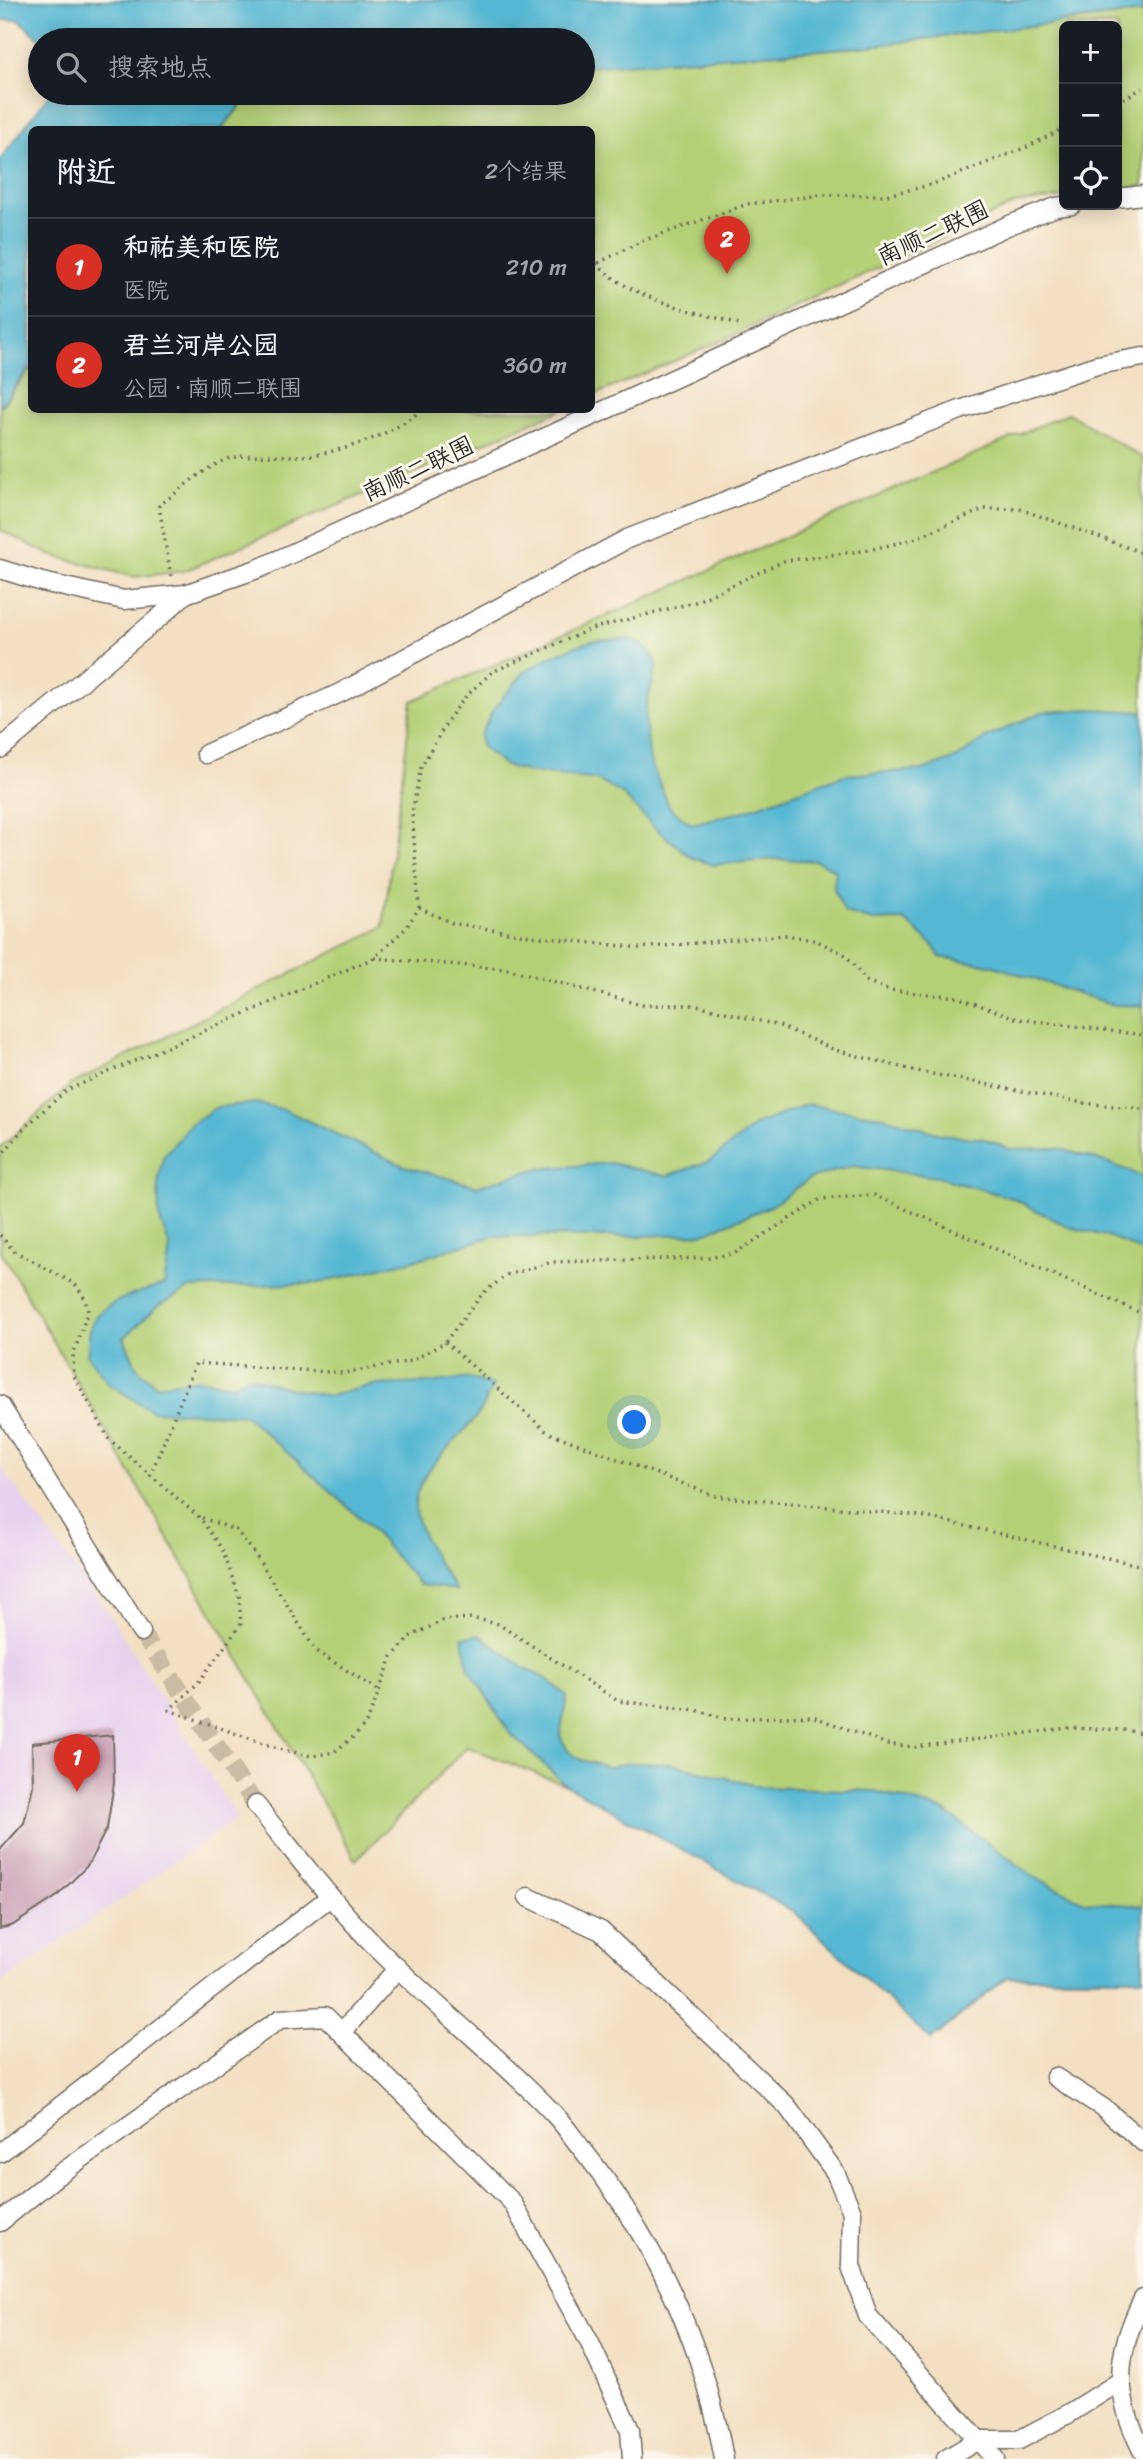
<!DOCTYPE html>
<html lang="zh">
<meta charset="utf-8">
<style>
:root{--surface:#171b24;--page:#20242c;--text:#f1f3f6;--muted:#9ea1a6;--line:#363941;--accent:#d93025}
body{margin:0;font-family:Sriracha,"LXGW WenKai TC",sans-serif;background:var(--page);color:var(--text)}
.controls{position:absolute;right:21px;top:21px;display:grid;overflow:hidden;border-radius:10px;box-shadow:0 4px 18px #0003}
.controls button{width:63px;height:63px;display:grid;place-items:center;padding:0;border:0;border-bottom:2px solid var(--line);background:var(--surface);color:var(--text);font:35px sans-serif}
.you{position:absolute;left:635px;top:1423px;width:24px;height:24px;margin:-18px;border:5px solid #fff;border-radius:50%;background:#1a73e8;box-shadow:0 0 0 10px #1a73e833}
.badge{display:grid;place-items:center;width:46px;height:46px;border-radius:50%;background:var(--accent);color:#fff;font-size:23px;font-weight:700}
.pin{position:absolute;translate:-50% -58px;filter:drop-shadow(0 2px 4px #0008)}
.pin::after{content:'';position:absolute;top:37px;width:24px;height:21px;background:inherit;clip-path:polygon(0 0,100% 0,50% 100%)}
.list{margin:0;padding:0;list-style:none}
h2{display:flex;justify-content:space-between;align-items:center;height:91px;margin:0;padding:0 28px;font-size:30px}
h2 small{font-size:23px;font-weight:400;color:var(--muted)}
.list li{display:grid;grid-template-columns:46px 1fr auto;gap:21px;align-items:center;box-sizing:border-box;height:98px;padding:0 28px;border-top:2px solid var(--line)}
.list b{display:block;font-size:26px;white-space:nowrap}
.list p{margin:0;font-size:23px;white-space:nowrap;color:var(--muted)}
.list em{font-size:23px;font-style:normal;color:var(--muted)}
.icon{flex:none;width:38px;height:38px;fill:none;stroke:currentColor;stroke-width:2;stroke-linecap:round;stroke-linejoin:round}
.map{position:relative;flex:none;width:1143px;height:2459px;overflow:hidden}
.search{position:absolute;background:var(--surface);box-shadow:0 4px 18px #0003;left:28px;top:28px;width:567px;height:77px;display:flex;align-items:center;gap:18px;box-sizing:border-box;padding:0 24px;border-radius:38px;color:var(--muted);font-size:26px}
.panel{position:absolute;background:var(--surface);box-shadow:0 4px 18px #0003;left:28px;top:126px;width:567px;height:287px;border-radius:10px}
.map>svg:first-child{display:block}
</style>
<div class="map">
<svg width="1143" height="2459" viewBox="0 0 1143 2459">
<rect width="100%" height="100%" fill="#fbf7ec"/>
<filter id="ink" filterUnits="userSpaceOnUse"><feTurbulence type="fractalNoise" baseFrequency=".0143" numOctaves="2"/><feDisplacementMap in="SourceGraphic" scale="14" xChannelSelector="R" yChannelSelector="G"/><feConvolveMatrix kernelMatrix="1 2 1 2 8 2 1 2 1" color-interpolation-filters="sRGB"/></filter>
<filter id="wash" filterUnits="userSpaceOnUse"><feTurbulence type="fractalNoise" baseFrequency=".00686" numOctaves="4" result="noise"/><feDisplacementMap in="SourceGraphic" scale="28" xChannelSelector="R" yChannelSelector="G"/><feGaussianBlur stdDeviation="1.57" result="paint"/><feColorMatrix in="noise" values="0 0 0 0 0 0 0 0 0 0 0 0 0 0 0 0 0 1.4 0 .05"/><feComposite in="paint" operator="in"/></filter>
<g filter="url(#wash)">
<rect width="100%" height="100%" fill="#f3dfc2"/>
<polygon fill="#e7d2ef" points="0,1466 109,1614 237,1818 0,1984"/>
<g fill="#b4d076" stroke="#707e50" stroke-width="2">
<polygon points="1143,12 1143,186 1117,190 1117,26 1064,26 1064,197 1015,204 712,345 592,396 592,130 221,130 251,93 583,93 583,67 860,47"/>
<polygon points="31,368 32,410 561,410 184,571 134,577 50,555 0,530 0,408"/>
<polygon points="1068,413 1143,458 1143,1978 1007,1977 931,2040 794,1912 566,1785 467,1747 356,1860 0,1250 0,1148 70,1085 383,927 412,701"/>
</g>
<g fill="#55b7d3" stroke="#40717f" stroke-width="2">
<polygon points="0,0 1143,0 1143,12 860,47 583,67 583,40 41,40 19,20 0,20"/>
<polygon points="50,93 251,93 221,129 32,130 31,366 0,406 0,160"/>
<path d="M 629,639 C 644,643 651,650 657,665 L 646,707 L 646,726 L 650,761 L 670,808 L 691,824 L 741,812 L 844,775 L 922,770 L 957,758 L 987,737 L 1042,712 L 1091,709 L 1143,712 L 1143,1006 L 1114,1005 L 991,965 L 940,957 L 932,944 L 904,920 L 873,921 L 845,913 L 834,889 L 835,870 L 817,861 L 776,859 L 713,865 L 691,857 L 654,827 L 621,793 L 597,780 L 528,772 L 504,765 L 481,746 L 480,736 L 494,708 L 524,672 L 550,657 L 576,646 L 591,641 Z"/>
<path d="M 256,1103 L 285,1110 L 404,1166 L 477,1186 L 536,1169 L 611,1163 L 666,1176 L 710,1161 L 757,1124 L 807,1104 L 885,1117 L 940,1134 L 985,1139 L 1010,1149 L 1058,1148 L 1109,1163 L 1143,1177 L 1143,1252 L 1113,1238 L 1069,1227 L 1012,1198 L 937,1177 L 852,1166 L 809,1179 L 771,1206 L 702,1234 L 610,1237 L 494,1236 L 422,1258 L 319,1283 L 191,1288 L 158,1306 L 124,1338 L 137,1368 L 156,1385 L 199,1379 L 232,1385 L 249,1376 L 288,1388 L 329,1396 L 373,1385 L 427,1383 L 468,1378 L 493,1385 C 489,1393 486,1401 482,1409 C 463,1439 407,1475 416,1515 C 423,1543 441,1567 456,1590 L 420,1585 L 368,1525 L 245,1415 L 152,1411 L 109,1384 L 87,1355 C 89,1346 88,1332 92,1323 C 103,1301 143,1291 164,1285 L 170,1247 L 159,1217 L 158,1184 L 163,1157 L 191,1124 L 217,1107 Z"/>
<polygon points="480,1635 526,1669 547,1679 567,1696 560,1736 568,1751 581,1760 608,1767 630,1763 674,1764 760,1787 875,1791 943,1810 1033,1876 1084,1902 1143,1906 1143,1978 1007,1977 931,2040 794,1912 566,1785 510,1733 469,1669 462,1637"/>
</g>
<g id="blocks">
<polygon fill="#c79bb3" points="113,1735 114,1783 107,1828 88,1865 56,1897 13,1925 0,1929 0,1850 24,1823 33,1786 32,1743"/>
</g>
</g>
<g filter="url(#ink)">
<use href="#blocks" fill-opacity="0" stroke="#716a60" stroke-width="2"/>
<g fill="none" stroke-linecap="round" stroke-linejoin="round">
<polyline stroke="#cbbba4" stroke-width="18" stroke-dasharray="18 9" stroke-linecap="butt" points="141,1632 256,1805"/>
<defs>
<g id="minor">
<polyline points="1117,198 1143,195"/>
<polyline points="0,569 42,582 124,600 185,594 260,568 1007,226 1056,207 1072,205"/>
<polyline points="0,749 161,616 185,594"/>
<polyline points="206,754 340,693 627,539 960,410 1097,365 1143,357"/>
<polyline points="0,1405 141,1632"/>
<path d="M 256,1805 C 295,1853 332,1902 375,1946 C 432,2004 497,2054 553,2113 C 565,2125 575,2141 586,2154 C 657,2244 704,2346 724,2459"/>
<polyline points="528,1897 601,1931 787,2106 835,2172 852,2212 851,2266 868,2316 995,2459"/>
<polyline points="342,2032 398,1968"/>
<polyline points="1055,2077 1105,2109 1143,2142"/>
<polyline points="0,2153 330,1897"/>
<polyline points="0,2222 54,2178 280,2019 325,2016 512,2202 589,2341 630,2430 632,2459"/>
<path d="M 1143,2299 C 1114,2357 1114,2395 1143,2452"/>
<polyline points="946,2459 978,2440 1019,2440 1070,2413 1119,2382"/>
</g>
</defs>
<use href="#minor" stroke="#716a60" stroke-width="21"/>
<g stroke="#716a60" stroke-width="3.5" stroke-dasharray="2 5" stroke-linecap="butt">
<polyline points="1117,102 1143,88"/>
<path d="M 592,258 C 624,299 695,311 743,325"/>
<polyline points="592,266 642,241 748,204 822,195 886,195 931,185 1027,147 1064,128"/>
<path d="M 171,576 L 159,506 C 177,492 210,463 231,458 C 258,452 286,458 312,455 C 348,450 394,434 421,410"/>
<polyline points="419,908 452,923 531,936 639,948 787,935 817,941 846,955 866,981 889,990 957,997 1018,1019 1143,1035"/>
<polyline points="374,958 507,969 642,1005 697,1005 780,1026 835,1050 912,1070 1083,1103 1143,1109"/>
<polyline points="0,1157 25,1127 67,1090 374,958 406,928 419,908 412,813 421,767 448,720 466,696 492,672 591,629 695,602 784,561 869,550 914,539 984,509 1020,509 1143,553"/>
<polyline points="0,1235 14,1251 75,1284 85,1299 88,1311 73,1355 74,1376 109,1439 200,1518 222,1549 239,1596 241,1624 198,1683 169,1710 283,1750 312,1756 334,1752 356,1735 368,1720 392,1657 411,1636 444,1620 471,1618 498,1624 618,1701 696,1710 726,1719 812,1716 887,1744 915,1747 1069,1728 1123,1730 1143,1733"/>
<polyline points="445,1342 547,1432 715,1496 921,1516 1143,1566"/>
<polyline points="150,1476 196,1363 344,1373 412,1361 445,1342 483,1293 507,1275 552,1262 709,1258 735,1253 821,1199 874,1195 1143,1314"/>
<polyline points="202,1518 236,1530 255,1554 316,1651 378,1690"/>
</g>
<use href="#minor" stroke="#fff" stroke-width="18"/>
</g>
</g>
<g text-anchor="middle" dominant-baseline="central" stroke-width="6" stroke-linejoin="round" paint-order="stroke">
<g font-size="24" fill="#2b2b2b" stroke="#fbf7ec">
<text transform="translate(933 233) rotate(-25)">南顺二联围</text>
<text transform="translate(418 469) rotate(-25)">南顺二联围</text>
</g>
</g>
</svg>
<div class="controls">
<button>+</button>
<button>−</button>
<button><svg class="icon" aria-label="locate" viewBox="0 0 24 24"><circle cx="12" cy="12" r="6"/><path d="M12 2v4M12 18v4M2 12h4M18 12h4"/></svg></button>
</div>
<div class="you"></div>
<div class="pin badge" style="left:77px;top:1792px">1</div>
<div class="pin badge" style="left:727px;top:274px">2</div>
<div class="search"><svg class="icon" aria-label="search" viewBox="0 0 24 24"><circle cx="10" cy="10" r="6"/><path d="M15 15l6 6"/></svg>搜索地点</div>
<section class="panel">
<h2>附近<small>2个结果</small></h2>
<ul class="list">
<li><span class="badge">1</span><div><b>和祐美和医院</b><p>医院</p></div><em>210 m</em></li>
<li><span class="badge">2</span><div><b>君兰河岸公园</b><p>公园 · 南顺二联围</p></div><em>360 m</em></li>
</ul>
</section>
</div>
